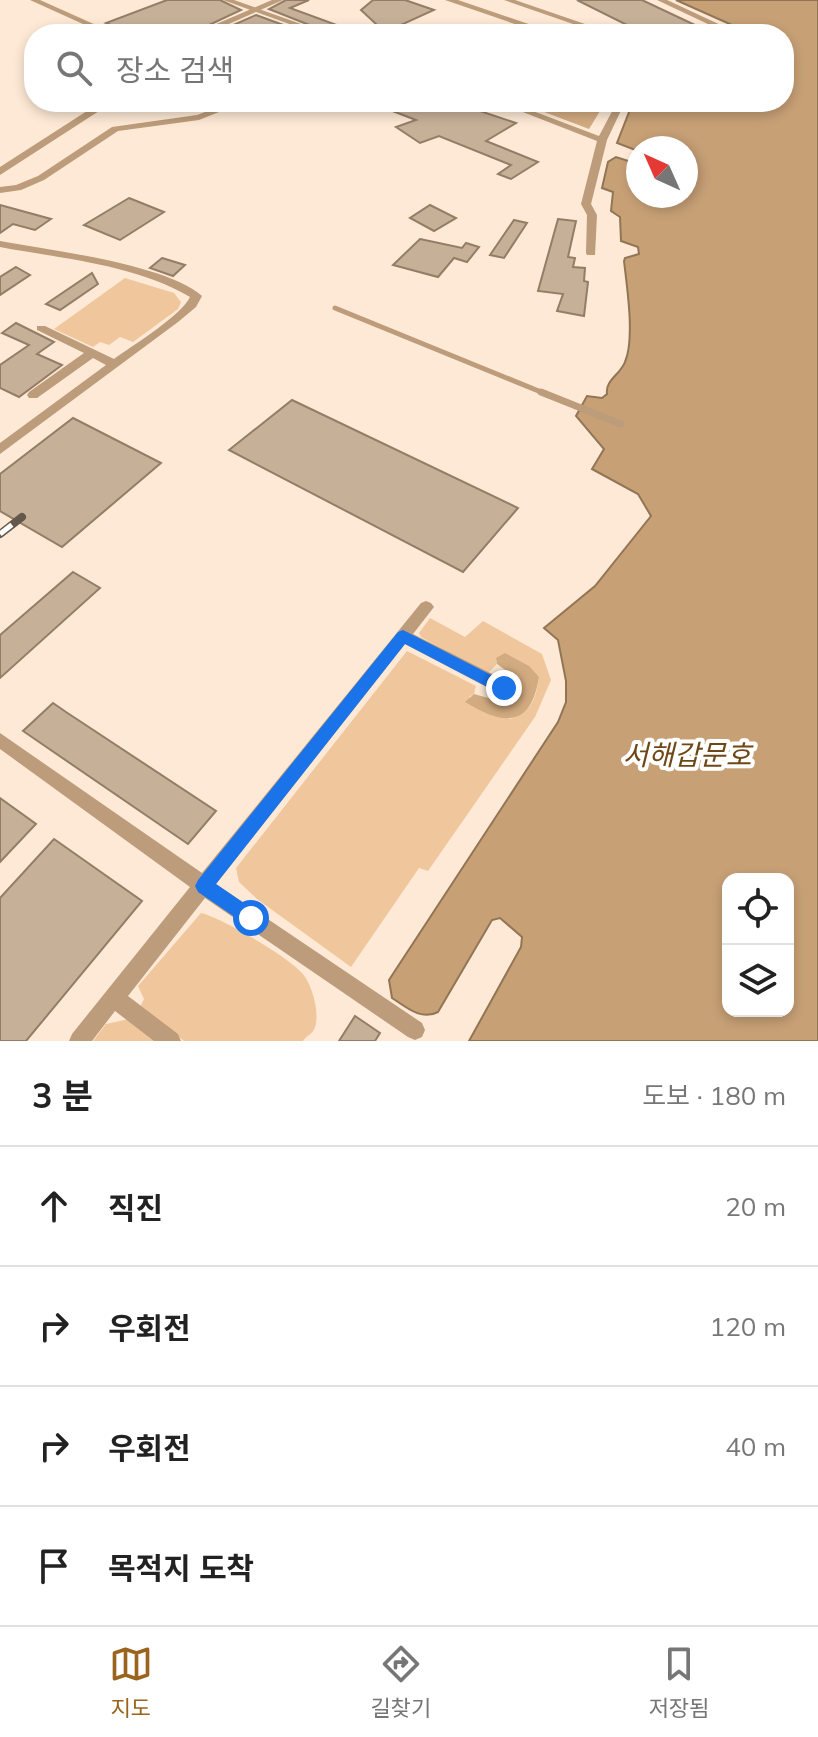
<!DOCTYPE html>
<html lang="ko">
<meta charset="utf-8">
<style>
:root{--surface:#fff;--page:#f2f2f2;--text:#222;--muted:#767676;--line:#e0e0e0;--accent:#9a641e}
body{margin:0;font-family:Mulish,"Noto Sans KR",sans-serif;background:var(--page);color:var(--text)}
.controls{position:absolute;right:24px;bottom:24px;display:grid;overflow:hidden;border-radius:16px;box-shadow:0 4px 12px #0003}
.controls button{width:72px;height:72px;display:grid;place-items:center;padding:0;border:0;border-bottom:2px solid var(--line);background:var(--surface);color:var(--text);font:40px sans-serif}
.compass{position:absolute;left:626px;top:136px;width:72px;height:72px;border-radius:50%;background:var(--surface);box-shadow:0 4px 12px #0003;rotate:315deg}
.stop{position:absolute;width:24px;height:24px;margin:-18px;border:6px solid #1a73e8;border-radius:50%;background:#fff}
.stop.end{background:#1a73e8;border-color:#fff;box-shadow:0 2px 8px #0008}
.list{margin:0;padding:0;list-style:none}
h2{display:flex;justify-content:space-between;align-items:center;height:104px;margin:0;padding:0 32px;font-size:34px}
h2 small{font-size:26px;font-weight:400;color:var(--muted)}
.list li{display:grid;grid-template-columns:52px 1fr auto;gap:24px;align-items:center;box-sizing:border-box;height:120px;padding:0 32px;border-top:2px solid var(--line)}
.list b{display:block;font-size:30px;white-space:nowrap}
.list em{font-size:26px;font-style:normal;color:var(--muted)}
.icon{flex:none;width:44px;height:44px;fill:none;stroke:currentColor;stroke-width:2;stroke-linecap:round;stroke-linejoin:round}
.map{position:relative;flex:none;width:818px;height:1041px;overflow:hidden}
.search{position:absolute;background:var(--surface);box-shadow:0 4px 12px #0003;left:24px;right:24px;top:24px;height:88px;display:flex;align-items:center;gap:20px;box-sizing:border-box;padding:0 28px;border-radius:32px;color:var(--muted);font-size:30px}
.sheet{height:584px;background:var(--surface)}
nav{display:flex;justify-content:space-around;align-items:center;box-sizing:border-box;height:112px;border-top:2px solid var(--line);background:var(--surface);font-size:22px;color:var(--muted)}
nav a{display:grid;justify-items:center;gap:4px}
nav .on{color:var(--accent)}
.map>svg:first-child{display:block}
</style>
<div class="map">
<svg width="818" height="1041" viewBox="0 0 818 1041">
<rect width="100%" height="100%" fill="#fde9d5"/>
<g fill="#f0c79d">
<polygon points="125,278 174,293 181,302 178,309 133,342 120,337 109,345 100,342 93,347 54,329"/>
<path d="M 430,618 L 465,637 L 483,621 L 542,654 L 551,680 L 535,717 L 428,871 L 419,868 L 351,967 L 257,899 L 239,882 L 236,868 L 407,651 L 476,686 L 474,694 L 469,697 L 510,719 C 532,712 536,698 539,677 L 496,658 L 497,664 L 487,674 L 421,637 L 419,633 Z"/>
<path d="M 201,913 C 222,918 289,957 303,974 C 312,985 320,1013 315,1027 C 313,1034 307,1035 303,1041 L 184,1041 L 140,1007 L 144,999 L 138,986 Z"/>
<polygon points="129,1019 157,1041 93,1041 106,1024"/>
</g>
<g fill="#d3ab81">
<polygon points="518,102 577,102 600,111 589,129"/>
<path d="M 505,653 L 529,666 L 539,677 C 531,728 504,726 465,702 L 474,694 L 495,700 L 513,699 L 521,686 L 520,681 L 497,664 L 496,658 Z"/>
</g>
<path fill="#c7a076" stroke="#927555" stroke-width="2" fill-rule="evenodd" d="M 676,0 L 818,0 L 818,1041 L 469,1041 L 521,947 L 522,937 L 500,918 L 492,920 L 438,1012 C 421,1021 406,1007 392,998 L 389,980 L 558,722 L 566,702 L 566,681 L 558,640 L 544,628 L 595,586 L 651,516 L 638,494 L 592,469 L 604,449 L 576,416 L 587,396 L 602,398 L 607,394 C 605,380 620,375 625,362 C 635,339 627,287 624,261 L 625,258 L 639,254 L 638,247 L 621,241 L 620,217 L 611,211 L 613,192 L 602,188 L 608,162 L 616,157 L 638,164 L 638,196 L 686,196 L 686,148 L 638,148 L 638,151 L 617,143 L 633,102 L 784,102 L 784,34 L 752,34 ZM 728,879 L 788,879 L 788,1011 L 728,1011 Z"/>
<g fill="#c7b098" stroke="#937d66" stroke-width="2">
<polygon points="167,0 220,0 241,10 190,34 131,34 106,23"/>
<polygon points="286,0 309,0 290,8 350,30 346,34 332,34 269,9"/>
<polygon points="373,0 405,0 434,10 390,30 377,25 361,10"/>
<polygon points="577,0 642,0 714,34 645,34"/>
<polygon points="256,15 308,34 266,34 249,28 234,34 213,34"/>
<polygon points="405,102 453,102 516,123 486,141 538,162 511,179 498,174 511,165 439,136 420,143 396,127 416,120 390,110"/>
<polygon points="129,198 164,212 120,240 84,225"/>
<polygon points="0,205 51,219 35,230 13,224 0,233"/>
<polygon points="430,205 456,218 434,231 410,218"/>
<polygon points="558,219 576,221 568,257 575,258 573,267 585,268 584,281 588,282 584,316 557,311 563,294 538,291"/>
<polygon points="514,220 527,223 504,258 490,255"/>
<polygon points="420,239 462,248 466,243 479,247 467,262 454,258 438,277 393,265"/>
<polygon points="162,258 185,265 173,276 150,268"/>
<polygon points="16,267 30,275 0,295 0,277"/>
<polygon points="92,273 98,284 60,310 46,304"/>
<polygon points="16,323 54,342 37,354 62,365 19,397 0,388 0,365 29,345 2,333"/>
<polygon points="292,400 518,508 463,572 229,450"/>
<polygon points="73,418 161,463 62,547 0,511 0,474"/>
<polygon points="73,572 100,588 0,678 0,635"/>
<polygon points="53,703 66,712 216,811 188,844 23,731"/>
<polygon points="0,798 36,824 0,862"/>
<polygon points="54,839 142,901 26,1041 0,1041 0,898"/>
<polygon points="355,1016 380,1033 375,1041 339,1041"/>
</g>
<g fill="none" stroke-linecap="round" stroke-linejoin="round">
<polyline stroke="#bc9c7a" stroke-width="5" points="335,308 546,394"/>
<polyline stroke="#bc9c7a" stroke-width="7" points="541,392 621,424"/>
<g fill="#bc9c7a" fill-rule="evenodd">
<polygon points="30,0 40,0 116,34 105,34"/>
<polygon points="223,0 234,0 329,34 317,34"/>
<polygon points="504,0 515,0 614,34 602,34"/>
<polygon points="657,0 667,0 740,34 729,34"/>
<polygon points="367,26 370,26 370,30 360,34 349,34"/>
<polygon points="232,102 244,102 199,120 118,131 44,180 21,190 0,193 0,187 16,185 38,176 112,127 197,115"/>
<polygon points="497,102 509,102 599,136 617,102 625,102 607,140 591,204 597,215 595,255 587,255 586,253 587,215 581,204 597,141"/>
<path d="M 0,241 C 49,250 166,264 202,296 L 196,307 L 178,322 L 0,454 L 0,443 L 106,365 L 93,358 L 37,398 L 29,398 L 27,395 L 29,392 L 84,353 L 37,330 L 37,326 L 45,326 L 114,359 C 132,346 182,315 190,297 C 134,264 63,259 0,247 Z"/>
<polygon points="426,601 431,603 434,607 413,634 510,683 512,688 510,693 504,695 498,693 405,644 216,884 422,1023 425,1030 422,1037 415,1040 408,1037 205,898 128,996 178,1034 181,1041 154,1041 115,1011 92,1041 69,1041 72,1034 190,887 0,749 0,733 202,873 421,603"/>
</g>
<g fill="#bc9c7a" fill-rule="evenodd">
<polygon points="272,0 283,0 206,34 193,34"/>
<polygon points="445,0 458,0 558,34 544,34"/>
<polygon points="101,102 113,102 0,175 0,167"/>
</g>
<defs>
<polyline id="rail" points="0,534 22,517"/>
</defs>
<use href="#rail" stroke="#64584c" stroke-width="8"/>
<use href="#rail" stroke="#fff" stroke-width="5" stroke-dasharray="15" stroke-linecap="butt"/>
</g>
<polygon fill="#1a73e8" points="403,630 509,684 509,693 499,693 405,644 216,884 257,912 260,918 257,924 251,927 245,924 198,892 195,886 198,880 398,632"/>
<g text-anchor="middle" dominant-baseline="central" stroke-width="8" stroke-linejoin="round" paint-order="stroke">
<g font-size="28" font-style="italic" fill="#6f4716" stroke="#fff">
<text x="687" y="754">서해갑문호</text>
</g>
</g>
</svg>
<div class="controls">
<button><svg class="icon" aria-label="locate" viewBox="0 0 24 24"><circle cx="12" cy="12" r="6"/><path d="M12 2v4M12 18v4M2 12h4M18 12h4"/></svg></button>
<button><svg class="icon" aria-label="layers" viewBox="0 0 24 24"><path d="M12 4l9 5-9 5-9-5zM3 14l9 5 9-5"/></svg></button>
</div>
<svg class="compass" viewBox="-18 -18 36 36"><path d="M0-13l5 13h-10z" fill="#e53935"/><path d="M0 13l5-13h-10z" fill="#767676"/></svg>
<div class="stop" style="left:251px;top:918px"></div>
<div class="stop end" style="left:504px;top:688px"></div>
<div class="search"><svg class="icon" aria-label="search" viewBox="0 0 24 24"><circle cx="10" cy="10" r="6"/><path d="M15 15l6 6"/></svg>장소 검색</div>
</div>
<section class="sheet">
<h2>3 분<small>도보 · 180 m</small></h2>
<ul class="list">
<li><svg class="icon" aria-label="ahead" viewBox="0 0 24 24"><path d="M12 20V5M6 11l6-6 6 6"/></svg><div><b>직진</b></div><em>20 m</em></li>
<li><svg class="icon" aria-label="right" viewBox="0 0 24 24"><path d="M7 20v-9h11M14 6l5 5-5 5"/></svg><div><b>우회전</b></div><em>120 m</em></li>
<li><svg class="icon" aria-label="right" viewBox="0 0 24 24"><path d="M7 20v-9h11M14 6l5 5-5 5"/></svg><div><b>우회전</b></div><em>40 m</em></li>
<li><svg class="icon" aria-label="arrive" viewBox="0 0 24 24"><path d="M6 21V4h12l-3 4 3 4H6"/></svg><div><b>목적지 도착</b></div></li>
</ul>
</section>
<nav>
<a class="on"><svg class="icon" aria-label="map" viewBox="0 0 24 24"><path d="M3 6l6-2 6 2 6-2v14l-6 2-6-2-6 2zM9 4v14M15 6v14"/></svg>지도</a>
<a><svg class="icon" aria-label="directions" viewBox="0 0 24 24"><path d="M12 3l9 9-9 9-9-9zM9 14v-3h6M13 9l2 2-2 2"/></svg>길찾기</a>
<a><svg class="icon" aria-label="saved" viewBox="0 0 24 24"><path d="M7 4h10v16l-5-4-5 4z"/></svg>저장됨</a>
</nav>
